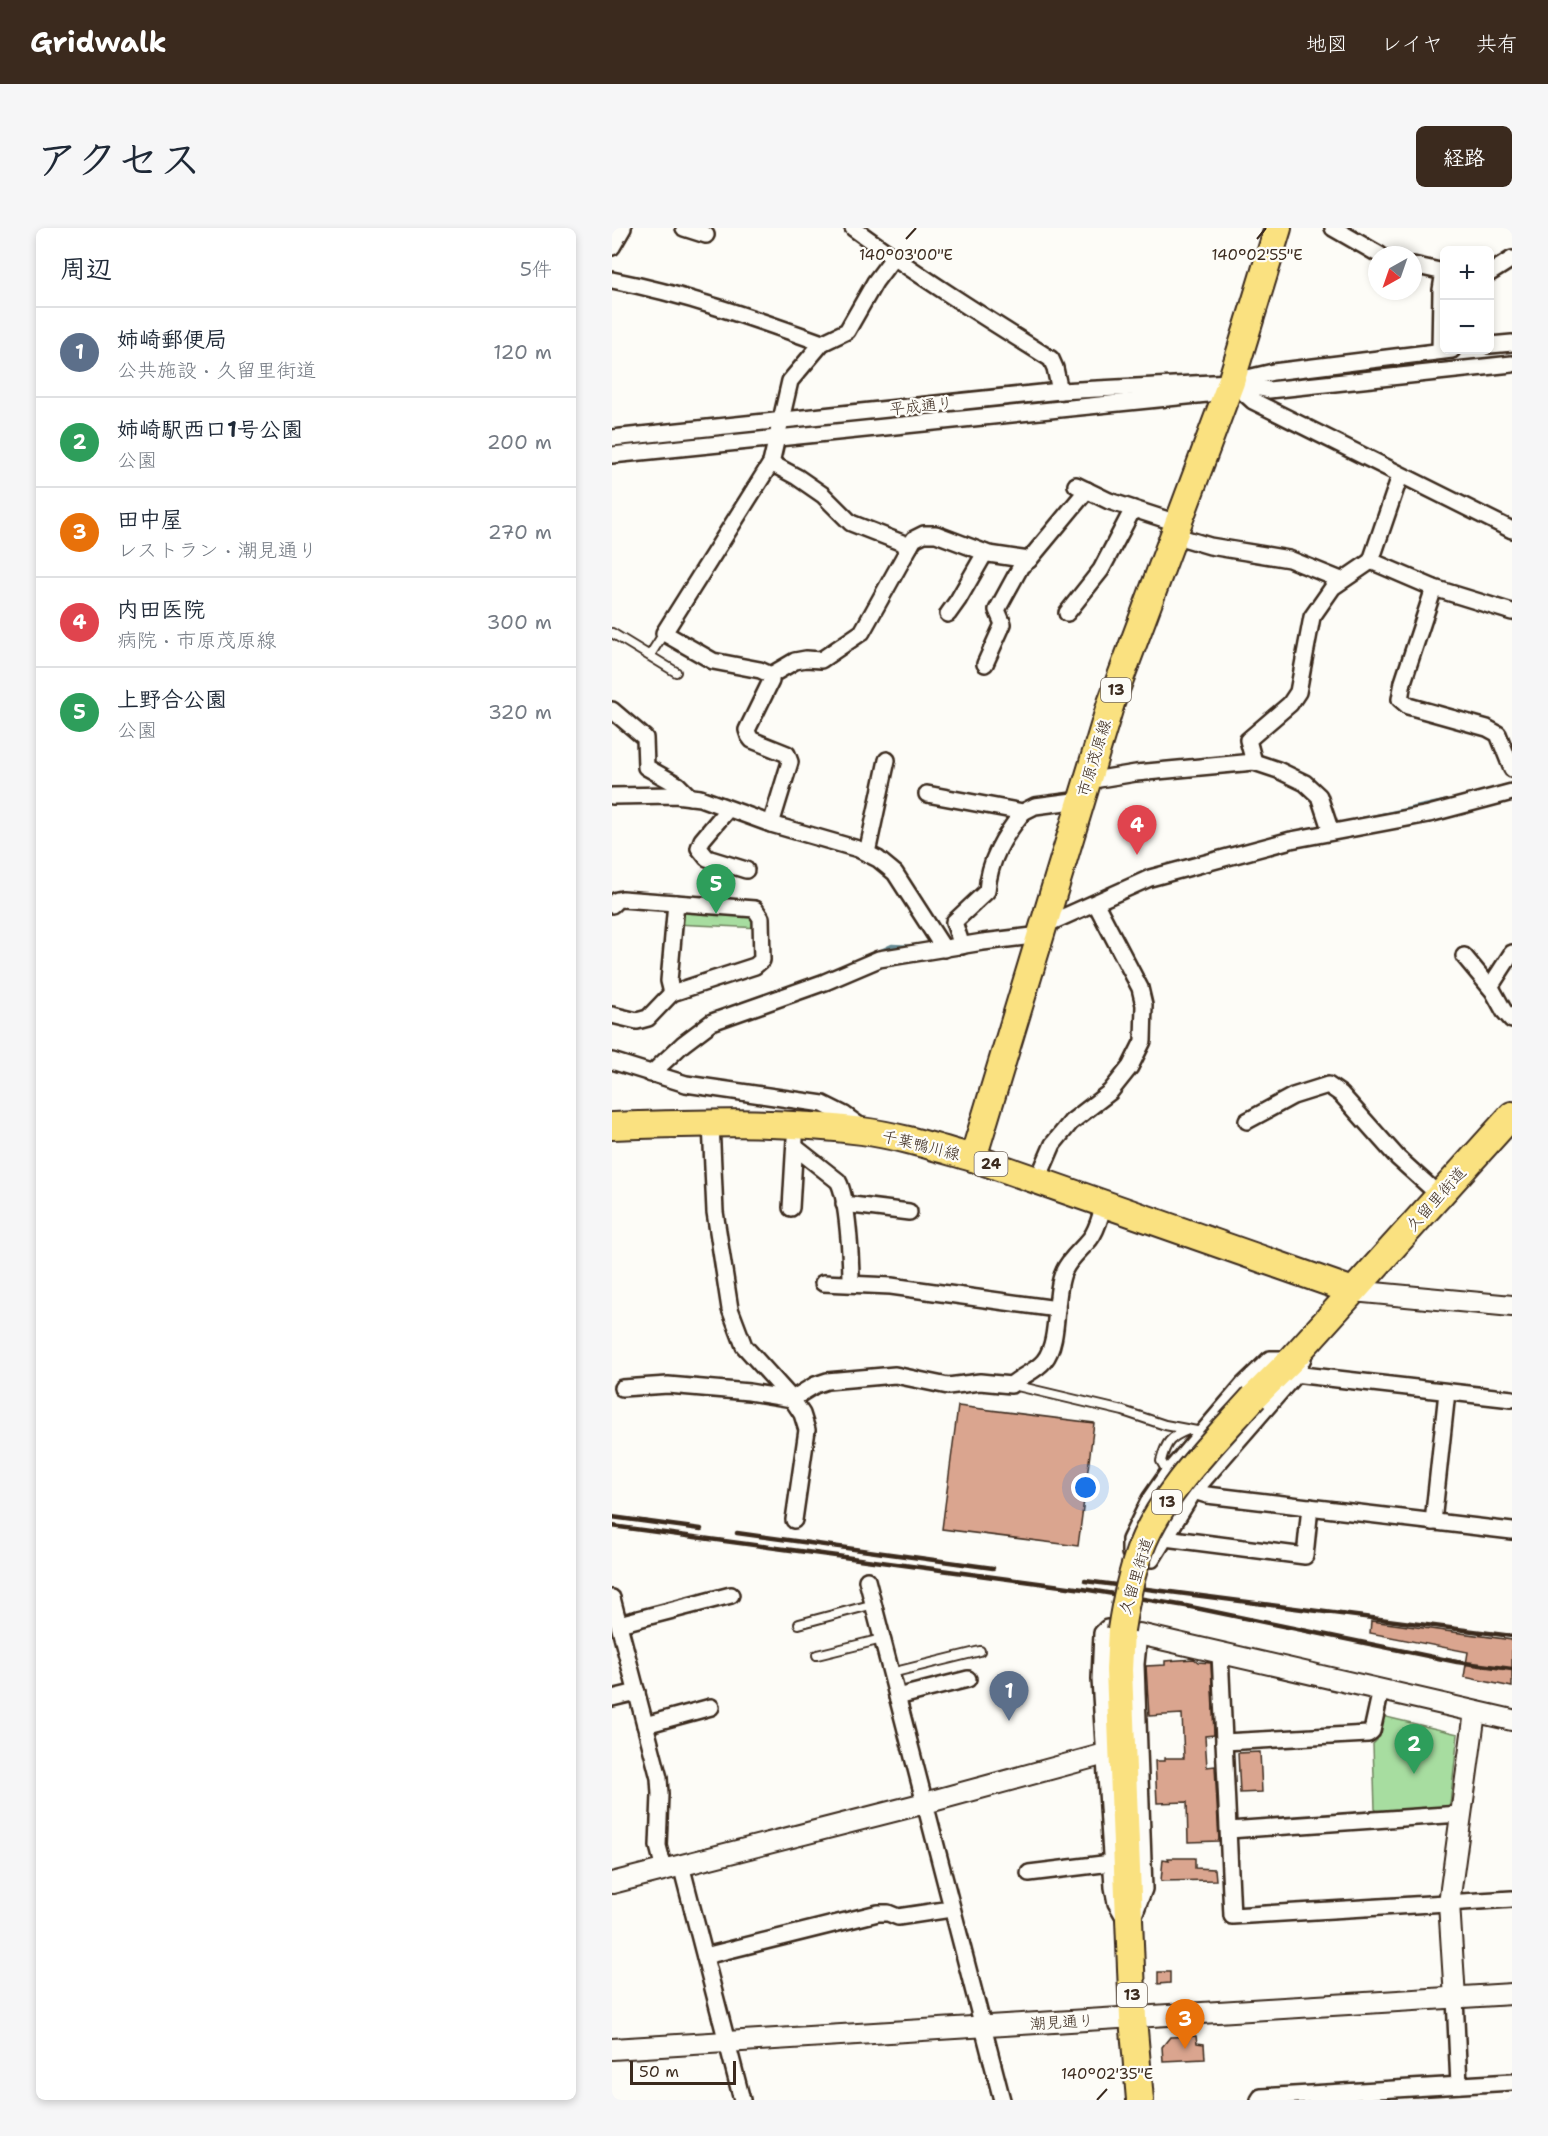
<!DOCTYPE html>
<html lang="ja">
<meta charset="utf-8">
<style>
:root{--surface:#fff;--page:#f6f6f7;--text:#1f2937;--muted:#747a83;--line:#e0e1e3;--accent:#3b2a1e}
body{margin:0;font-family:"Shantell Sans","Klee One",sans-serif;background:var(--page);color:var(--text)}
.controls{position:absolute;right:18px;top:18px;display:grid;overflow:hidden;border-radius:9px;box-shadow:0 3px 9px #0003}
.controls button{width:54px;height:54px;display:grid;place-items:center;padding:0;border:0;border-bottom:2px solid var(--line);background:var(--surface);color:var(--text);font:30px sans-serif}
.compass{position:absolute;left:756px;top:18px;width:54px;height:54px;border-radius:50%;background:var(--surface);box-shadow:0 3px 9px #0003;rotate:220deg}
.scale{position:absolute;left:18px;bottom:15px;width:106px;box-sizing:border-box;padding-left:6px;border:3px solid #3b2a1e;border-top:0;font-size:16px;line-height:21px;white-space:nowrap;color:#3b2a1e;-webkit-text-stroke:4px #fdfcf7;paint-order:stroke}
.you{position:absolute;left:474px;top:1260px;width:21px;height:21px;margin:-15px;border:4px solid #fff;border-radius:50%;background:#1a73e8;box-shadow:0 0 0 9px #1a73e833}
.badge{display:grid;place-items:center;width:39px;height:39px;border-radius:50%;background:var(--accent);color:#fff;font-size:20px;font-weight:700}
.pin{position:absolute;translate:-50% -50px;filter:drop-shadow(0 2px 3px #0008)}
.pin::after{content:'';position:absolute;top:32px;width:21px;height:18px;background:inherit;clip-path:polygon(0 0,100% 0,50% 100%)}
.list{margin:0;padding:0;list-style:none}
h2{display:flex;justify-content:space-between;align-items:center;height:78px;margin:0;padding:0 24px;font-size:26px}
h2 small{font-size:20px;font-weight:400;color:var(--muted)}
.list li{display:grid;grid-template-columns:39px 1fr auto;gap:18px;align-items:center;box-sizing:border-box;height:90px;padding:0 24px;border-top:2px solid var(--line)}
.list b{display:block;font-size:22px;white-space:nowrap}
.list p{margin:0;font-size:20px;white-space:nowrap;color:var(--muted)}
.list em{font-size:20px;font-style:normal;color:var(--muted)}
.map{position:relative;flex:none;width:900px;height:1872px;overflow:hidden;border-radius:9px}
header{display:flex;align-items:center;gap:36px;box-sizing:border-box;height:84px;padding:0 30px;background:var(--accent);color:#fff}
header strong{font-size:28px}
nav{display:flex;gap:33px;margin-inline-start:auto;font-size:21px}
.intro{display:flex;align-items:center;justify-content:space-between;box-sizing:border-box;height:144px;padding:0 36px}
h1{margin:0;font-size:42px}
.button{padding:15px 27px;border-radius:9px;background:var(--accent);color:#fff;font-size:21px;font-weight:700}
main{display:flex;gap:36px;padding:0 36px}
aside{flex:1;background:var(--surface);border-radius:9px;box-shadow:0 3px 9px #0003}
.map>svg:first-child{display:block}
</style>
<header>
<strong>Gridwalk</strong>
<nav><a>地図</a><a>レイヤ</a><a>共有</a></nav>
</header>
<div class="intro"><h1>アクセス</h1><a class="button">経路</a></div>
<main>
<aside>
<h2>周辺<small>5件</small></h2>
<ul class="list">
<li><span class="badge" style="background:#5c6f8a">1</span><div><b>姉崎郵便局</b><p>公共施設 · 久留里街道</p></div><em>120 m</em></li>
<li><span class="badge" style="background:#2e9e5b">2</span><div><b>姉崎駅西口1号公園</b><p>公園</p></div><em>200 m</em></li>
<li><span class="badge" style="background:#e8710a">3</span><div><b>田中屋</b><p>レストラン · 潮見通り</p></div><em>270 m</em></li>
<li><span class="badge" style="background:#e0444e">4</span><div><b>内田医院</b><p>病院 · 市原茂原線</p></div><em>300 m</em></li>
<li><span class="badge" style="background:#2e9e5b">5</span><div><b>上野合公園</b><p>公園</p></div><em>320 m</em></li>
</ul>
</aside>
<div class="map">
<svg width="900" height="1872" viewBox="0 0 900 1872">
<rect width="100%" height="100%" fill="#fdfcf7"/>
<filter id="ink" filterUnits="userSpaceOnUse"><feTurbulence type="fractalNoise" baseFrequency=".0167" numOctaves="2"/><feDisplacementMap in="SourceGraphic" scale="12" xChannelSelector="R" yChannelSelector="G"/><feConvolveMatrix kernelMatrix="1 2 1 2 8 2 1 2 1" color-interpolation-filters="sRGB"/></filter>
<g filter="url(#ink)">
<g fill="#a7dda0" stroke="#71845f" stroke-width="1.5">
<polygon points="64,675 143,681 149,700 62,696"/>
<polygon points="770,1488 846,1506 838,1576 831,1582 769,1586 763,1581 761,1516 765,1512"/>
</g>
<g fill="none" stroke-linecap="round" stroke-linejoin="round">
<g stroke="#668c95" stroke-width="4.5">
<polyline points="746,592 837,573"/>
<polyline points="265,725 280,718 300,719"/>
</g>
</g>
<g fill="#daa58f" stroke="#3b2a1e" stroke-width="1.5">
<polygon points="346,1178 482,1195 466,1318 330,1301"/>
<polygon points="759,1393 900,1412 900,1459 852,1449 856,1424 758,1405"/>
<polygon points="582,1431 586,1434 599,1435 602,1507 593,1508 595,1539 603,1538 607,1613 576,1614 575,1574 545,1575 543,1533 553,1533 553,1530 572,1530 570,1486 537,1488 534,1438 553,1437 553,1433"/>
<polygon points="648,1524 650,1564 628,1565 626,1525"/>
<polygon points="556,1630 583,1630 583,1640 603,1641 604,1652 549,1653 551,1631 557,1632"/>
<polygon points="546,1744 558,1744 558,1755 546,1756"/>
<polygon points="584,1808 585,1815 592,1816 593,1831 551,1833 550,1819 558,1809"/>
</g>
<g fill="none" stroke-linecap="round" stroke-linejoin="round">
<defs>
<g id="service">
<polyline points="0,405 64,444"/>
<polyline points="38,427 52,405"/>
<polyline points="401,1157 511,1183 553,1197 590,1204"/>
<path d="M 556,1245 L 549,1233 C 554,1214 558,1209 576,1202"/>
<polyline points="187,1396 262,1376"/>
<polyline points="205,1427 270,1411"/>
<polyline points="279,1445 368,1423"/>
</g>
<g id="minor">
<polyline points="72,0 94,7"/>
<path d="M 241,0 C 305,47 372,89 439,131 L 443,140 L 448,163"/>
<polyline points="721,0 768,27"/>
<polyline points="0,19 11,0"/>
<polyline points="801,37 832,44"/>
<polyline points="878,45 900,31"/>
<path d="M 0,52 C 72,66 141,90 210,115"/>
<polyline points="878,117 900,115"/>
<polyline points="828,123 829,62 832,43"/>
<polyline points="620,154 641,173 900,302"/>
<polyline points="0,210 448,163 619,154 661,144 840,122"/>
<polyline points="0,227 595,166 619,154 657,162 900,136"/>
<polyline points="159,235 185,249 211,267 239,295 298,318"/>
<polyline points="464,257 497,273 565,295"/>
<polyline points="561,307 598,318 677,331 729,352"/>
<polyline points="759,333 822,360 900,384"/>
<polyline points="822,360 791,454 788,471 796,478 875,500 886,506 900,541"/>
<polyline points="455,385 489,342 521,281"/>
<polyline points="336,386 346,372 373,325"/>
<polyline points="373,436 391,396 385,382 409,338 417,332 475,262"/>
<polyline points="159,447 183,433 194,431 209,432 250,404 298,318 302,311 312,306 324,306 377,326 417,332"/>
<polyline points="0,482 33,510 34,539 66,557 78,569"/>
<polyline points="642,534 636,512 678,476 686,464 700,389 721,359 759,333 788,248"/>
<polyline points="475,553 524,545 642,534 666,542 693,555 707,568 719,604"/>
<polyline points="315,566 411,584 423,578 469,572"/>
<polyline points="0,568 63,567 88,570 159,596 246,621 266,631 283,645 332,721"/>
<polyline points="116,581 90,612 87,620 95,630 134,642"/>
<polyline points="159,596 178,534 175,526 140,512 137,508 135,502 159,453 159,447 148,442 101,433 52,405 159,235 178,153 210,115 235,103 263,54 281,30"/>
<polyline points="255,625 275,532"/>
<polyline points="0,677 5,672 10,671 143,681 149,690 150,732 143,738 60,765 36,790 25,793 0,787"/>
<polyline points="431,698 538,650 679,612 817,586 900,564"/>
<path d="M 350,718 L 342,694 L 375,663 C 377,632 392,608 411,584"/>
<polyline points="852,728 881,763 892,783 900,792"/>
<polyline points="878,759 900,725"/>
<polyline points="60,765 57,753 64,675"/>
<polyline points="0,833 74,856 211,876 233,887 251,900"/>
<polyline points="39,846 71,816 100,794 213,754 267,731 371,714 429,707"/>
<polyline points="635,893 681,868 716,857 729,866 786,930 827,967"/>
<polyline points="99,895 103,984 118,1081 132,1118 180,1171 190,1186 195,1202 182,1292"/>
<path d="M 183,919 L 226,953 C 236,970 239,1033 239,1055"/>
<polyline points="425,953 441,916 459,894 498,864 518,839 531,813 532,777 528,760 484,676"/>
<polyline points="232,976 297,984"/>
<polyline points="179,980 183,911"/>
<polyline points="211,1055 279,1058 445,1081"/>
<polyline points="680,1131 658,1131 631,1157 556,1245 538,1271 518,1312 518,1325 540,1331 582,1263 683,1147 691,1130"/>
<polyline points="673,1145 900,1171"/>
<path d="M 10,1160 L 56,1157 L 137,1164 L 180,1171 L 203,1157 L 215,1153 L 283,1147 L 336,1158 L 368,1154 L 399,1157 C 410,1147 423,1144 432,1133 C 449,1113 441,1066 452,1043 C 457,1031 470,1021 478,1011 C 486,1001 488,988 492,977"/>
<polyline points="582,1263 595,1267 900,1303"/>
<polyline points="821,1294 835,1164"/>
<polyline points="553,1310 693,1328 698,1279"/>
<polyline points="255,1352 390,1872"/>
<polyline points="0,1370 47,1550 48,1566 46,1618 52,1641"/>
<polyline points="7,1396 119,1367"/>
<polyline points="500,1401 495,1400 490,1405 488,1451 501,1659 504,1675 511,1687"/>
<polyline points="517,1404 527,1406 524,1436 532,1661 522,1687"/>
<polyline points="608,1425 620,1688 900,1671"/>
<polyline points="285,1469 356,1451"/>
<polyline points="0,1470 25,1464"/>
<polyline points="33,1497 99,1479"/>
<polyline points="612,1514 756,1506 760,1503 769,1462"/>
<polyline points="617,1602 848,1586"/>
<polyline points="69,1637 130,1872"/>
<polyline points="417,1645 499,1635"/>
<polyline points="93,1728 266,1685 276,1685 286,1689 339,1681"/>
<polyline points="843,1770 847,1857"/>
<polyline points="647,1872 649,1869 900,1854"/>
</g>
<g id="tertiary">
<polyline points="741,1063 900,1078"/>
<polyline points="527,1406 900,1492"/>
<polyline points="0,1655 313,1575 493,1526"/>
<polyline points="843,1770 837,1675 863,1484"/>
<polyline points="0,1821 900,1766"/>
</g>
<g id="primary">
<path d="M 0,898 C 84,895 167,892 250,903 C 288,908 325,920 361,930 L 741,1063"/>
<polyline points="361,930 499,475 619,154 666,0"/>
<polyline points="642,1169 680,1131 900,887"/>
<polyline points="509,1402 507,1442 521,1790 528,1872"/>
</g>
</defs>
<use href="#service" stroke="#3b2a1e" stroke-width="12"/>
<use href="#minor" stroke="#3b2a1e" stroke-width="20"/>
<use href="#tertiary" stroke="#3b2a1e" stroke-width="24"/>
<use href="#primary" stroke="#3b2a1e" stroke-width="30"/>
<use href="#service" stroke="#fdfcf7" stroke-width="8"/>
<use href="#minor" stroke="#fdfcf7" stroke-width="15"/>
<use href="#tertiary" stroke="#fdfcf7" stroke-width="20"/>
<use href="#primary" stroke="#fae180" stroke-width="26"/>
<g stroke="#3b2a1e" stroke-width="4.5">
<polyline points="0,1289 89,1301"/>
<polyline points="0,1298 471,1361 574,1378 845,1434 900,1441"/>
<polyline points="125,1305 381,1340"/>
<polyline points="473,1353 900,1408"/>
</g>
<defs>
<path id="primary-bridge" d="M 509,1402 C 513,1376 519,1347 528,1322 C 549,1265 602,1214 642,1169"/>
</defs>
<use href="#primary-bridge" stroke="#3b2a1e" stroke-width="30" stroke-linecap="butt"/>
<use href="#primary-bridge" stroke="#fae180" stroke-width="26"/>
</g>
</g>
<path fill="none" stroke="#3b2a1e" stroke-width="2" d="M 294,11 L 304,0M 645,11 L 654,0M 485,1872 L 495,1861"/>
<g text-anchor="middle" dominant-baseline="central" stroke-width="4.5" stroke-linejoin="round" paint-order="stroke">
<g fill="#fdfcf7" stroke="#75695f" stroke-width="1.5">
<rect x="489" y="450" width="30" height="24" rx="4.5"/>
<rect x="362.5" y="924" width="33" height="24" rx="4.5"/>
<rect x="540" y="1262" width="30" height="24" rx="4.5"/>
<rect x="505" y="1755" width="30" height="24" rx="4.5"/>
</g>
<g font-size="15" font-weight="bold" fill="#3b2a1e">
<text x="504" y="462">13</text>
<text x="379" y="936">24</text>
<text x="555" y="1274">13</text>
<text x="520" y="1767">13</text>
</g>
<g font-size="16" fill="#3b2a1e" stroke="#fdfcf7">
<text transform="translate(309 178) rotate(-6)">平成通り</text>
<text transform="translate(482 530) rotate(-73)">市原茂原線</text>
<text transform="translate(309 917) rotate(14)">千葉鴨川線</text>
<text transform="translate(824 971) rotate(-48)">久留里街道</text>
<text transform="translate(524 1348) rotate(-73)">久留里街道</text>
<text transform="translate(450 1794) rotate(-3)">潮見通り</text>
</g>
</g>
<g font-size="15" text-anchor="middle" fill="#3b2a1e" stroke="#fdfcf7" stroke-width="4.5" stroke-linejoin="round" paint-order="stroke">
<text x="294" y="32">140°03'00"E</text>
<text x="645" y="32">140°02'55"E</text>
<text x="495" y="1851">140°02'35"E</text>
</g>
</svg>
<div class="controls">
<button>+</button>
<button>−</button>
</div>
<svg class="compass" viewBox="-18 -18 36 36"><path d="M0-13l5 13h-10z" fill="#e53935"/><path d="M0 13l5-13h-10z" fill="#747a83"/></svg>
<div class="scale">50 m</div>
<div class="you"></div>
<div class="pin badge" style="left:397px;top:1493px;background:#5c6f8a">1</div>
<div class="pin badge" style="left:802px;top:1546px;background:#2e9e5b">2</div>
<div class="pin badge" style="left:573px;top:1821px;background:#e8710a">3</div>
<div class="pin badge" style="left:525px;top:627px;background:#e0444e">4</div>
<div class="pin badge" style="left:104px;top:686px;background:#2e9e5b">5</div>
</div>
</main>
